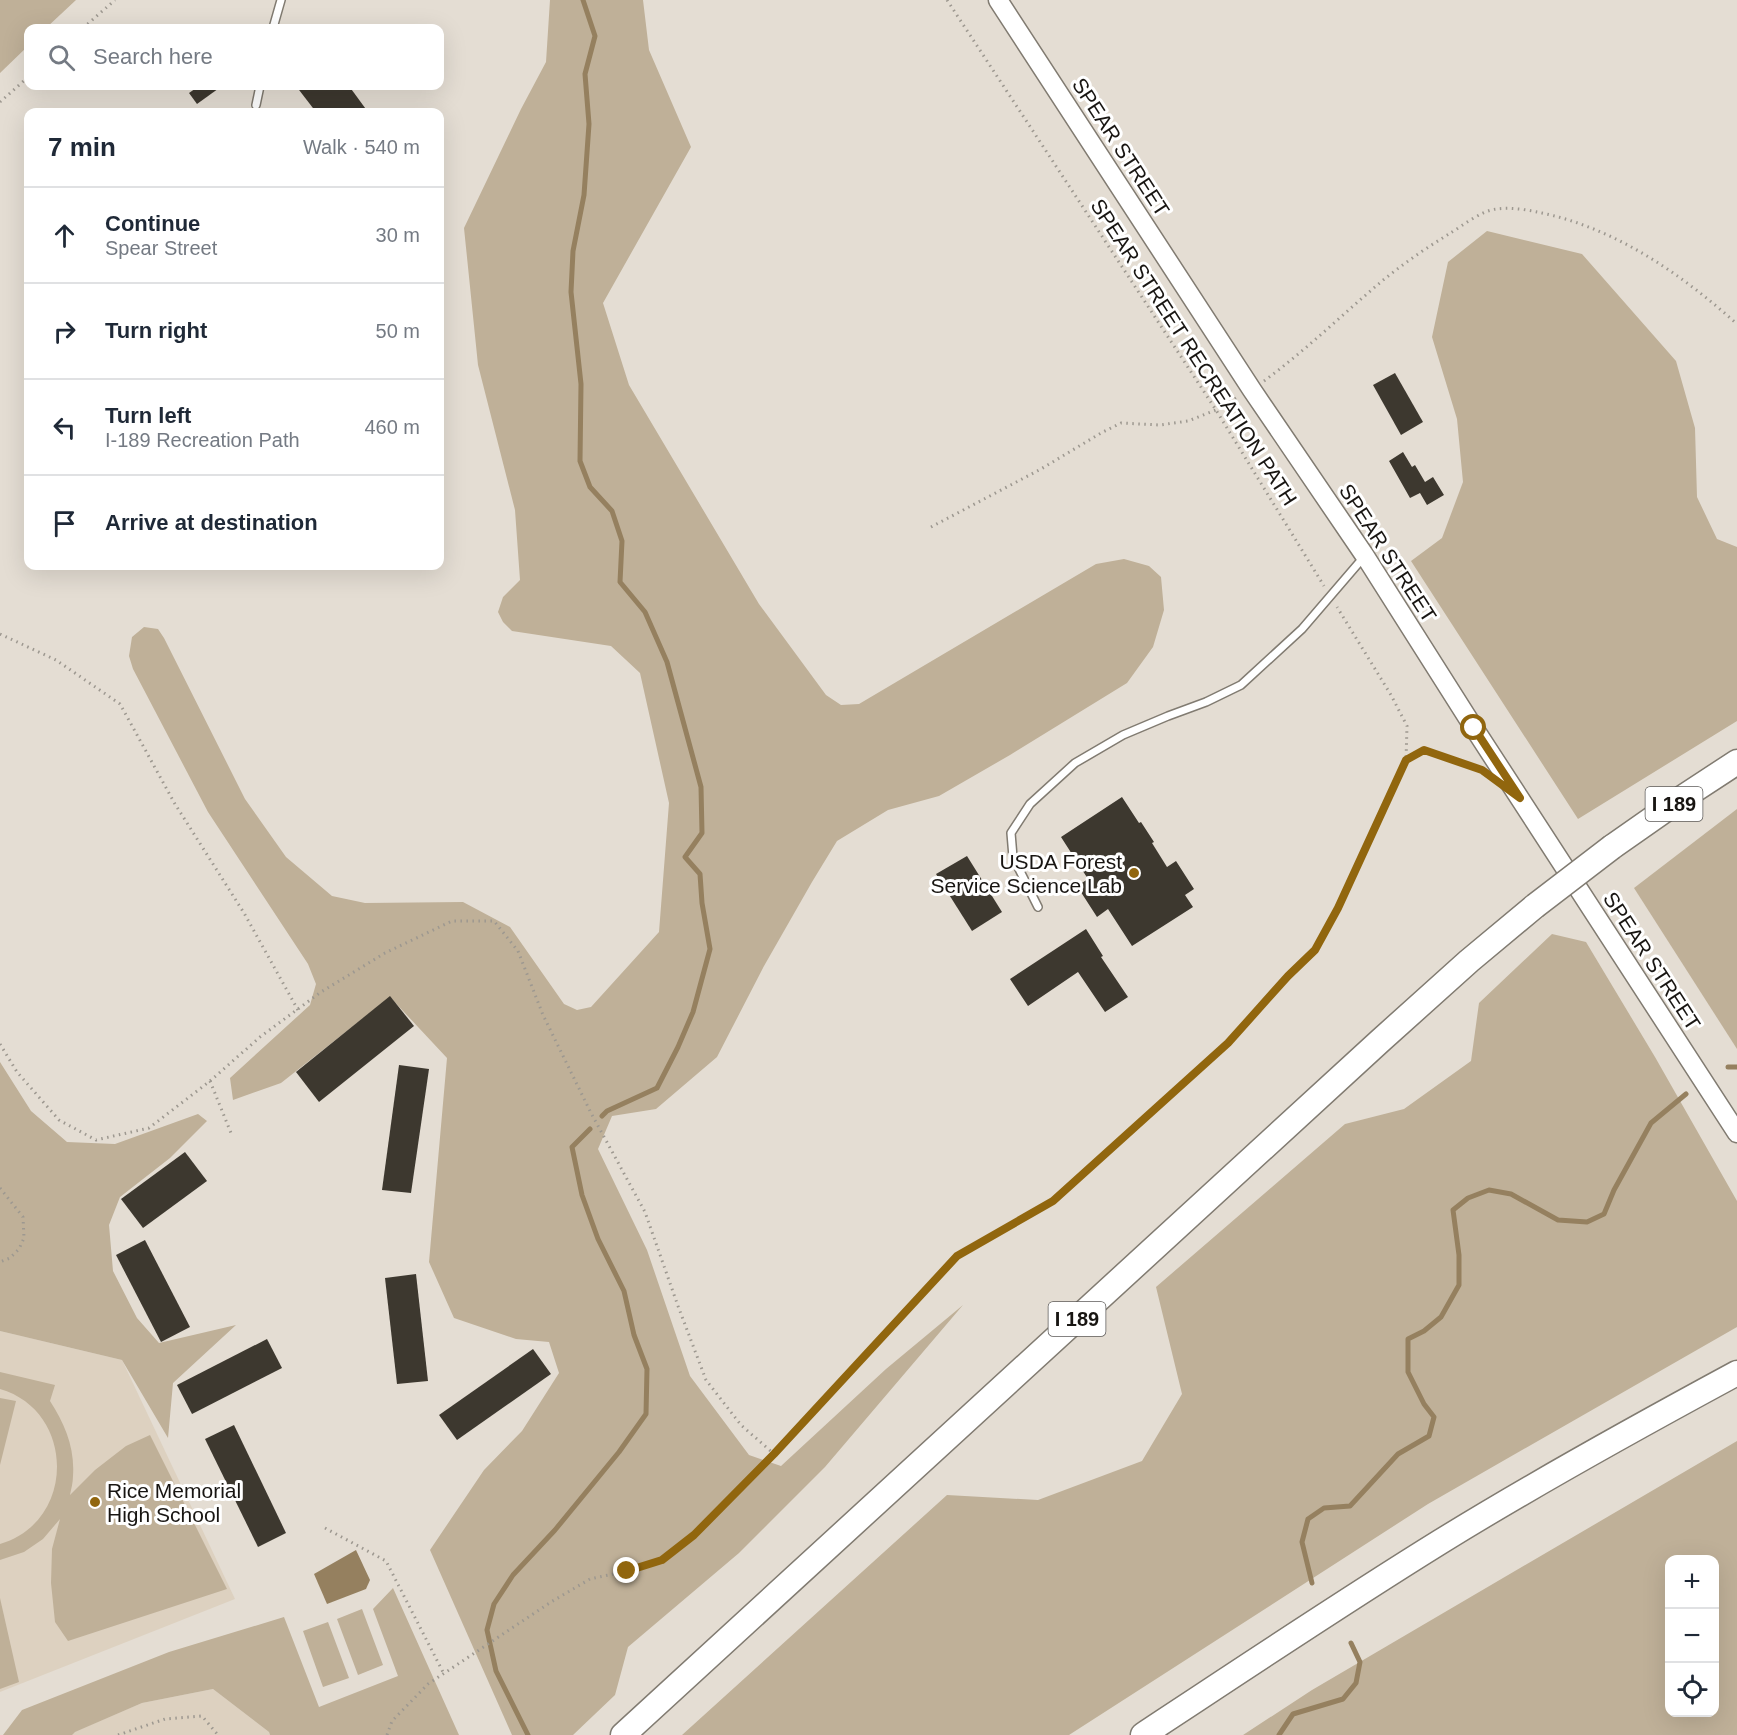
<!DOCTYPE html>
<meta charset="utf-8">
<style>
:root{--surface:#fff;--page:#f6f6f7;--text:#1f2937;--muted:#747a83;--line:#e0e1e3}
body{margin:0;font-family:Arial,sans-serif;background:var(--page);color:var(--text)}
.controls{position:absolute;right:18px;bottom:18px;display:grid;overflow:hidden;border-radius:12px;box-shadow:0 6px 24px #0002}
.controls button{width:54px;height:54px;display:grid;place-items:center;padding:0;border:0;border-bottom:2px solid var(--line);background:var(--surface);color:var(--text);font:30px sans-serif}
.stop{position:absolute;width:18px;height:18px;margin:-14px;border:4px solid #91660e;border-radius:50%;background:#fff}
.stop.end{background:#91660e;border-color:#fff;box-shadow:0 2px 6px #0008}
.list{margin:0;padding:0;list-style:none}
h2{display:flex;justify-content:space-between;align-items:center;height:78px;margin:0;padding:0 24px;font-size:26px}
h2 small{font-size:20px;font-weight:400;color:var(--muted)}
.list li{display:grid;grid-template-columns:39px 1fr auto;gap:18px;align-items:center;box-sizing:border-box;height:96px;padding:0 24px;border-top:2px solid var(--line)}
.list b{display:block;font-size:22px;white-space:nowrap}
.list p{margin:0;font-size:20px;white-space:nowrap;color:var(--muted)}
.list em{font-size:20px;font-style:normal;color:var(--muted)}
.icon{flex:none;width:33px;height:33px;fill:none;stroke:currentColor;stroke-width:2;stroke-linecap:round;stroke-linejoin:round}
.map{position:relative;flex:none;width:1737px;height:1735px;overflow:hidden}
.search{position:absolute;background:var(--surface);box-shadow:0 6px 24px #0002;left:24px;top:24px;width:420px;height:66px;display:flex;align-items:center;gap:15px;box-sizing:border-box;padding:0 21px;border-radius:12px;color:var(--muted);font-size:22px}
.panel{position:absolute;background:var(--surface);box-shadow:0 6px 24px #0002;left:24px;top:108px;width:420px;height:462px;border-radius:12px}
.map>svg:first-child{display:block}
</style>
<div class="map">
<svg width="1737" height="1735" viewBox="0 0 1737 1735">
<rect width="100%" height="100%" fill="#e4ddd3"/>
<g fill="#ddd1c0">
<polygon points="0,1331 122,1360 235,1599 0,1692"/>
<polygon points="213,1689 269,1732 270,1735 52,1735 74,1732 142,1703"/>
</g>
<g fill="#bfb098" fill-rule="evenodd">
<polygon points="0,0 76,0 46,28 28,28 28,46 0,73"/>
<polygon points="550,0 643,0 649,50 691,147 603,303 629,385 759,604 826,695 841,705 859,704 1096,564 1124,559 1149,566 1161,577 1164,610 1153,647 1127,683 1010,755 939,796 888,810 837,841 812,882 764,966 717,1057 656,1109 612,1116 598,1149 647,1250 690,1376 749,1455 781,1466 886,1369 963,1305 825,1467 739,1553 628,1647 615,1695 573,1735 512,1735 430,1550 484,1470 522,1431 559,1373 549,1342 516,1339 454,1318 429,1262 447,1058 390,997 281,1083 233,1100 230,1078 310,1005 316,984 308,964 208,812 133,669 129,656 132,637 144,627 158,629 164,638 245,799 286,857 332,896 365,903 463,902 510,927 564,1004 577,1010 591,1007 659,932 669,803 640,673 611,646 512,631 503,622 498,612 503,597 520,580 515,510 478,365 464,228 521,109 546,62"/>
<polygon points="1487,231 1582,254 1676,361 1695,428 1697,497 1717,539 1737,547 1737,721 1578,819 1411,561 1442,538 1463,482 1457,419 1432,337 1448,262"/>
<polygon points="1737,809 1737,1049 1634,888"/>
<polygon points="1552,934 1586,942 1655,1057 1737,1201 1737,1327 1428,1504 1069,1735 682,1735 947,1495 1038,1500 1142,1461 1182,1394 1156,1287 1345,1124 1404,1109 1471,1061 1479,1003"/>
<polygon points="0,1062 31,1111 67,1142 115,1144 198,1114 207,1121 170,1158 120,1197 109,1225 113,1271 137,1318 159,1343 236,1325 173,1383 168,1438 122,1360 0,1331"/>
<path d="M 0,1372 L 55,1385 L 50,1401 C 65,1424 75,1448 73,1476 C 73,1483 71,1489 70,1495 L 95,1470 L 126,1446 L 150,1435 L 227,1589 L 68,1641 L 55,1622 L 51,1583 L 52,1549 L 60,1519 L 43,1539 L 24,1552 L 0,1560 L 0,1544 C 76,1522 76,1411 0,1389 Z"/>
<polygon points="0,1398 16,1401 0,1465"/>
<path d="M 1737,1441 L 1737,1735 L 1243,1735 L 1312,1690 ZM 1670,1560 L 1714,1560 L 1714,1712 L 1670,1712 Z"/>
<polygon points="393,1588 459,1735 270,1735 269,1732 213,1689 142,1703 75,1732 72,1735 3,1735 22,1710 169,1652 284,1617 319,1707 398,1676 373,1609"/>
<polygon points="0,1598 19,1682 0,1689"/>
<polygon points="362,1609 383,1665 358,1675 337,1619"/>
<polygon points="328,1622 349,1678 323,1687 303,1631"/>
</g>
<polygon fill="#95805f" points="356,1550 370,1580 366,1589 327,1604 314,1574"/>
<g fill="none" stroke-linecap="round" stroke-linejoin="round">
<g stroke="#95805f" stroke-width="5">
<polyline points="583,0 595,36 585,74 589,124 584,195 573,251 571,292 581,384 580,461 590,487 612,511 622,541 620,582 645,612 667,662 701,787 702,833 685,857 700,874 702,903 710,949 693,1012 678,1047 657,1088 607,1111 602,1116"/>
<polyline points="1728,1067 1737,1067"/>
<polyline points="1312,1583 1302,1542 1308,1519 1324,1508 1350,1506 1398,1454 1429,1436 1434,1417 1424,1404 1408,1372 1408,1339 1424,1331 1441,1317 1459,1285 1459,1255 1453,1210 1468,1198 1489,1190 1511,1194 1558,1220 1587,1222 1604,1214 1614,1190 1651,1123 1686,1094"/>
<polyline points="528,1735 496,1671 487,1630 494,1604 513,1575 555,1530 619,1452 646,1414 647,1369 634,1335 624,1291 598,1239 582,1195 572,1147 590,1129"/>
<polyline points="1279,1735 1293,1714 1343,1699 1356,1683 1360,1662 1351,1643"/>
</g>
</g>
<g fill="#3d382f">
<polygon points="199,86 222,86 197,104 189,93"/>
<polygon points="296,86 349,86 368,112 316,112"/>
<polygon points="1395,373 1423,422 1401,435 1373,385"/>
<polygon points="1403,452 1412,467 1415,465 1425,482 1433,477 1444,495 1427,505 1420,493 1410,498 1389,461"/>
<polygon points="1122,797 1139,823 1141,822 1154,842 1152,843 1167,867 1176,861 1194,889 1185,895 1193,907 1132,946 1108,909 1097,917 1077,886 1088,879 1061,837"/>
<polygon points="967,856 1002,912 972,931 936,874"/>
<polygon points="1086,929 1103,956 1101,957 1128,997 1105,1012 1078,972 1028,1006 1010,979"/>
<polygon points="390,996 414,1026 319,1102 296,1072"/>
<polygon points="399,1065 429,1069 411,1193 382,1190"/>
<polygon points="185,1152 207,1181 143,1228 121,1199"/>
<polygon points="145,1240 190,1327 161,1342 116,1255"/>
<polygon points="416,1274 428,1381 397,1384 385,1278"/>
<polygon points="267,1339 282,1368 192,1414 177,1385"/>
<polygon points="533,1349 551,1374 457,1440 439,1415"/>
<polygon points="234,1425 286,1533 258,1547 205,1439"/>
</g>
<g fill="none" stroke-linecap="round" stroke-linejoin="round">
<defs>
<g id="service">
<polyline points="273,28 281,0"/>
<polyline points="256,105 260,86"/>
<polyline points="1038,907 1013,857 1011,833 1030,804 1075,763 1123,735 1168,716 1206,702 1241,685 1302,629 1363,558"/>
</g>
<polyline id="secondary" points="998,0 1252,390 1365,556 1474,728 1737,1133"/>
<g id="motorway">
<polyline points="1612,847 1682,798 1737,762"/>
<polyline points="623,1735 1380,1041 1469,961 1535,906"/>
<path d="M 1143,1735 C 1241,1670 1340,1604 1440,1542 C 1537,1482 1637,1427 1737,1373"/>
</g>
</defs>
<use href="#service" stroke="#817b71" stroke-width="10"/>
<use href="#secondary" stroke="#817b71" stroke-width="21"/>
<use href="#motorway" stroke="#817b71" stroke-width="27"/>
<g stroke="#9d9890" stroke-width="3" stroke-dasharray="1.5 4.5" stroke-linecap="butt">
<polyline points="947,0 1216,410 1324,586"/>
<polyline points="83,28 115,0"/>
<polyline points="0,102 28,77"/>
<path d="M 1264,381 C 1306,350 1343,314 1382,281 C 1403,264 1426,248 1449,234 C 1462,226 1482,210 1497,209 C 1512,207 1528,210 1542,213 C 1617,229 1681,274 1737,324"/>
<polyline points="931,527 1041,469 1101,433 1121,423 1160,425 1188,421 1216,410 1238,397"/>
<polyline points="0,634 56,660 120,704 175,804 244,913 298,1010"/>
<polyline points="1406,760 1424,750 1479,769"/>
<polyline points="0,1044 17,1072 59,1120 96,1140 149,1128 210,1081 260,1037 321,992 385,953 452,921 494,921 518,951 543,1015 591,1113 645,1212 678,1306 706,1380 741,1425 774,1454"/>
<polyline points="210,1081 231,1133"/>
<polyline points="0,1188 23,1217 24,1238 19,1249 10,1258 0,1262"/>
<polyline points="325,1528 386,1561 444,1674"/>
<polyline points="118,1735 165,1719 202,1716 218,1735"/>
<polyline points="387,1735 392,1721 428,1684 551,1602 590,1579 627,1571 662,1560 694,1535 774,1454 957,1256 1053,1201 1228,1043 1288,976 1315,950 1338,908 1406,760 1407,726 1391,695 1337,607"/>
</g>
<use href="#service" stroke="#fff" stroke-width="7"/>
<use href="#secondary" stroke="#fff" stroke-width="18"/>
<use href="#motorway" stroke="#fff" stroke-width="24"/>
<defs>
<polyline id="motorway-bridge" points="1535,906 1612,847"/>
</defs>
<use href="#motorway-bridge" stroke="#817b71" stroke-width="27" stroke-linecap="butt"/>
<use href="#motorway-bridge" stroke="#fff" stroke-width="24"/>
</g>
<g fill="none" stroke-linecap="round" stroke-linejoin="round">
<polyline stroke="#91660e" stroke-width="8" points="627,1571 662,1560 694,1535 774,1454 957,1256 1053,1201 1228,1043 1288,976 1315,950 1338,908 1406,760 1424,750 1482,770 1520,798 1474,728"/>
</g>
<g fill="#91660e" stroke="#fff" stroke-width="2">
<circle cx="1134" cy="873" r="6"/>
<circle cx="95" cy="1502" r="6"/>
</g>
<g text-anchor="middle" dominant-baseline="central" stroke-width="6" stroke-linejoin="round" paint-order="stroke">
<g fill="#fff" stroke="#5d5b59" stroke-width="1.5">
<rect x="1645.5" y="787" width="57" height="34" rx="4.5"/>
<rect x="1048.5" y="1302" width="57" height="34" rx="4.5"/>
</g>
<g font-size="20" font-weight="bold" fill="#181512">
<text x="1674" y="804">I 189</text>
<text x="1077" y="1319">I 189</text>
</g>
<g font-size="21" fill="#181512" stroke="#fff">
<text transform="translate(1121 147) rotate(57)">SPEAR STREET</text>
<text transform="translate(1194 352) rotate(57)">SPEAR STREET RECREATION PATH</text>
<text transform="translate(1388 553) rotate(57)">SPEAR STREET</text>
<text transform="translate(1652 961) rotate(57)">SPEAR STREET</text>
</g>
<g font-size="21" fill="#181512" stroke="#fff" text-anchor="end">
<text x="1122" y="861">USDA Forest<tspan x="1122" dy="24">Service Science Lab</tspan></text>
<text x="107" y="1490" text-anchor="start">Rice Memorial<tspan x="107" dy="24">High School</tspan></text>
</g>
</g>
</svg>
<div class="controls">
<button>+</button>
<button>−</button>
<button><svg class="icon" aria-label="locate" viewBox="0 0 24 24"><circle cx="12" cy="12" r="6"/><path d="M12 2v4M12 18v4M2 12h4M18 12h4"/></svg></button>
</div>
<div class="stop" style="left:1474px;top:728px"></div>
<div class="stop end" style="left:627px;top:1571px"></div>
<div class="search"><svg class="icon" aria-label="search" viewBox="0 0 24 24"><circle cx="10" cy="10" r="6"/><path d="M15 15l6 6"/></svg>Search here</div>
<section class="panel">
<h2>7 min<small>Walk · 540 m</small></h2>
<ul class="list">
<li><svg class="icon" aria-label="ahead" viewBox="0 0 24 24"><path d="M12 20V5M6 11l6-6 6 6"/></svg><div><b>Continue</b><p>Spear Street</p></div><em>30 m</em></li>
<li><svg class="icon" aria-label="right" viewBox="0 0 24 24"><path d="M7 20v-9h11M14 6l5 5-5 5"/></svg><div><b>Turn right</b></div><em>50 m</em></li>
<li><svg class="icon" aria-label="left" viewBox="0 0 24 24"><path d="M17 20v-9H6M10 6l-5 5 5 5"/></svg><div><b>Turn left</b><p>I-189 Recreation Path</p></div><em>460 m</em></li>
<li><svg class="icon" aria-label="arrive" viewBox="0 0 24 24"><path d="M6 21V4h12l-3 4 3 4H6"/></svg><div><b>Arrive at destination</b></div></li>
</ul>
</section>
</div>
